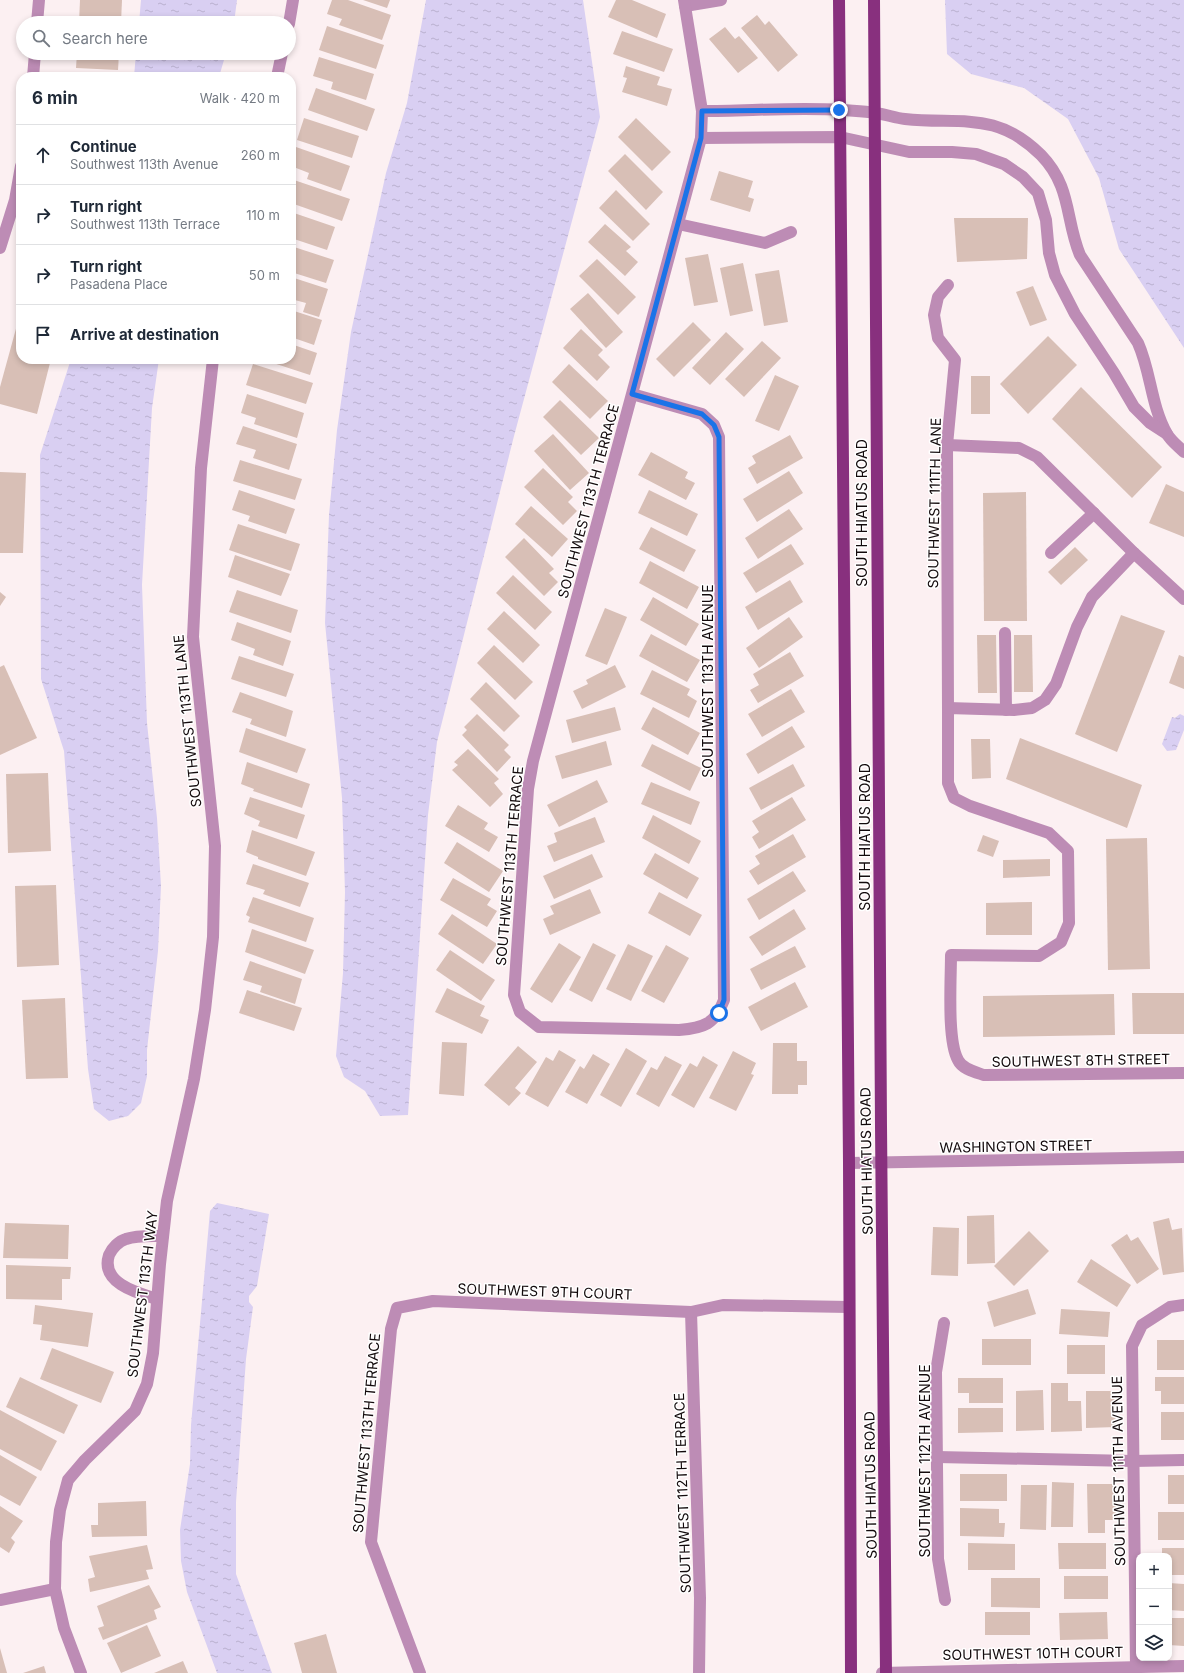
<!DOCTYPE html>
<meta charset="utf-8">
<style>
:root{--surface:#fff;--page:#f2f2f3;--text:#1f2937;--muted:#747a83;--line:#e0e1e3}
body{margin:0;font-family:Inter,sans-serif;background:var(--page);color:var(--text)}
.controls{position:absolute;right:12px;bottom:12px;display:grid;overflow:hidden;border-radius:8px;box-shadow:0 2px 6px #0003}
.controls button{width:36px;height:36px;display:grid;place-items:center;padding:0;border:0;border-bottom:1px solid var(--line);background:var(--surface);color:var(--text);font:20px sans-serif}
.stop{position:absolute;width:12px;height:12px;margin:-9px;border:3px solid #1a73e8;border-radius:50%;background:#fff}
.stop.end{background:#1a73e8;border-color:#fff;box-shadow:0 1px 4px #0008}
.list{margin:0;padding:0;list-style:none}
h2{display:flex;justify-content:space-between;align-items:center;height:52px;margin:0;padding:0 16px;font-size:17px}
h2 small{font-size:13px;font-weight:400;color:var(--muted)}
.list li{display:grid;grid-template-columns:26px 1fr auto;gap:12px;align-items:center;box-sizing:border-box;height:60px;padding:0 16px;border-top:1px solid var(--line)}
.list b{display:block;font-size:15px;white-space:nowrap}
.list p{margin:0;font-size:13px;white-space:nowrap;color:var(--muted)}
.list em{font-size:13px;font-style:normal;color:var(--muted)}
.icon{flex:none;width:22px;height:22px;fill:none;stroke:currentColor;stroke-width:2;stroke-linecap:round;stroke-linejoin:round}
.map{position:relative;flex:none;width:1184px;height:1673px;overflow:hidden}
.search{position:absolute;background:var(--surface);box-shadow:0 2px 6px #0003;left:16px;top:16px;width:280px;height:44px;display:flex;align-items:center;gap:10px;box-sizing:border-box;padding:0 14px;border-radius:22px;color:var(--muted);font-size:15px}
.panel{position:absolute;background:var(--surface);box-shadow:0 2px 6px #0003;left:16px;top:72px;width:280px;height:292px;border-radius:16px}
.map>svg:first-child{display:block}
</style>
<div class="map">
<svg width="1184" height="1673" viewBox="0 0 1184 1673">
<defs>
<pattern id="water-ripples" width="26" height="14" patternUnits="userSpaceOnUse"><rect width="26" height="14" fill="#d9cff2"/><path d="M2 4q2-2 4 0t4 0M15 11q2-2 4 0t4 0" fill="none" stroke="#b9b0ce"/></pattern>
</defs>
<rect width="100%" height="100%" fill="#fcf0f2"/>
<g fill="url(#water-ripples)">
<polygon points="141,0 237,0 234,23 139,23"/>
<polygon points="426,0 583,0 600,117 514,436 437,742 428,815 408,1115 380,1116 365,1091 344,1077 336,1056 343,973 345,892 342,798 325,623 329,515 337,430 351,332 386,173 407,103"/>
<polygon points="945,0 1184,0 1184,348 1119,249 1099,178 1068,119 1024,88 971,74 947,54"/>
<polygon points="136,53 226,53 219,77 134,77"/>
<polygon points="71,359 159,359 152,408 142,585 147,723 157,818 161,886 158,951 147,1050 147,1076 141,1103 128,1116 109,1121 94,1109 88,1069 64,751 41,679 40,455"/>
<polygon points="1180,714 1184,716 1184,730 1176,750 1167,751 1162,744 1172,717 1175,718"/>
<polygon points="217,1203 269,1214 257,1286 249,1296 249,1302 253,1307 246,1359 236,1502 236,1574 272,1673 217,1673 187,1592 181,1561 180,1530 190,1464 191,1425 210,1211"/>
</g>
<g fill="#d8bfb6">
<polygon points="80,0 122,0 121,23 79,23"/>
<polygon points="332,0 348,0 391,15 382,40 339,25 342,19 327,14"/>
<polygon points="363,0 390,0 387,8"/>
<polygon points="616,0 632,0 666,14 657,38 608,17"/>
<polygon points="757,15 765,25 769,21 798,55 778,72 741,28"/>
<polygon points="327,26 384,45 376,69 319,50"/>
<polygon points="725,27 735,39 739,36 758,58 738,73 709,39"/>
<polygon points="622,31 673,49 664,72 613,54"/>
<polygon points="77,53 119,53 118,70 76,68"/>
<polygon points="319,57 374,74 366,100 331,89 333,82 313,76"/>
<polygon points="626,66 660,77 657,85 672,89 667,106 622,92 627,78 623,77"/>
<polygon points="316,88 375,109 367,131 308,110"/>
<polygon points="304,118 359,136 352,158 297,140"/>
<polygon points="636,118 671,152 652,171 618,137"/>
<polygon points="296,147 350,166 341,191 307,179 309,173 291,166"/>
<polygon points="625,154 663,192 646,210 608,171"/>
<polygon points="719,171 753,181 748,197 754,199 750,212 710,200"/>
<polygon points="291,179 350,199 342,221 291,203"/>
<polygon points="616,190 650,224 633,241 599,208"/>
<polygon points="291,212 335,227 327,250 291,238"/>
<polygon points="954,218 1028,218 1027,259 957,262"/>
<polygon points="605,224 631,247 626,251 638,262 625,276 588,242"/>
<polygon points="291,246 334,260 326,283 291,272"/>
<polygon points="708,254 718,302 694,306 685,258"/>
<polygon points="597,259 636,297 618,315 579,276"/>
<polygon points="743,263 753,311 730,316 720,268"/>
<polygon points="779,270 788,322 764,326 755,274"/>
<polygon points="291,277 328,289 319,317 303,312 306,303 291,299"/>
<polygon points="1033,286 1047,320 1030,326 1016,292"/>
<polygon points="588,293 623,332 606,348 570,309"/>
<polygon points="291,310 322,320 314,345 291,337"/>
<polygon points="693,322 711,340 674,377 656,359"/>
<polygon points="17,325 21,326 21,359 51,359 37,414 0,404 0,387"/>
<polygon points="581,329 603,350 598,355 610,367 597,381 563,348"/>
<polygon points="726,332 744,349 710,385 692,368"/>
<polygon points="1048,336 1077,365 1028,414 1000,384"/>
<polygon points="762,341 781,358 744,397 725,379"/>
<polygon points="291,344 317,353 310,375 261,359 291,359"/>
<polygon points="253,364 313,383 306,404 246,385"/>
<polygon points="569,364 608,401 590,419 552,382"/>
<polygon points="775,375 799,386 779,431 755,421"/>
<rect x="971" y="376" width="19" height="38"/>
<polygon points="1081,387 1162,467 1132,498 1052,419"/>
<polygon points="247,394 304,413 297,438 254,424 256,418 241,413"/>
<polygon points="560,400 599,438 581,455 543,417"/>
<polygon points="243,426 297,444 289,470 253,458 256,450 236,444"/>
<polygon points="553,434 589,473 570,490 534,451"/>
<polygon points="790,435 803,458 757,484 748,468 756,463 752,456"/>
<polygon points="651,452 688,472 685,478 695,483 686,500 638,475"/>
<polygon points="240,460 302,479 295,500 233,481"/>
<polygon points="543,468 573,497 568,502 577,511 563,525 524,487"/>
<polygon points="789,471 803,493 757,522 743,499"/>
<polygon points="0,472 26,473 23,553 0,553"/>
<polygon points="1166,484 1184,492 1184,537 1149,523"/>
<polygon points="239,490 295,509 286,534 248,521 250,516 232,510"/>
<polygon points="649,490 698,514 687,536 638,513"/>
<polygon points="1026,492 1027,621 984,621 983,493"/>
<polygon points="531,506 568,539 552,557 515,524"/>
<polygon points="789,509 803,529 758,559 745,538"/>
<polygon points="238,524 300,544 291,571 229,550"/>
<polygon points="651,527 696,550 684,572 639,549"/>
<polygon points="524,538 554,569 549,573 558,582 544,596 505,557"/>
<polygon points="791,544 804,564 756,593 743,573"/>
<polygon points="1075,547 1088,560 1061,585 1048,572"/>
<polygon points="235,555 290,574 281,596 228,577"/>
<polygon points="650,561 699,587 687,609 639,583"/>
<polygon points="513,575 552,612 535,630 496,593"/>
<polygon points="790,580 803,602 758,630 745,607"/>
<polygon points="237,590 298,610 291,633 229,612"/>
<polygon points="0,592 6,597 0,606"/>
<polygon points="653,597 699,624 686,646 640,620"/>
<polygon points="605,608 627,617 607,665 585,656"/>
<polygon points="504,611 540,645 523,663 487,629"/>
<polygon points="1121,615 1165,631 1117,752 1075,734"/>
<polygon points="789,617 803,637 759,668 746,648"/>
<polygon points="237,622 291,641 283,666 253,655 255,649 231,640"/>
<polygon points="651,634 700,660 687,682 639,656"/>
<polygon points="977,635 996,635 997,693 978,693"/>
<polygon points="1014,635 1032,635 1033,692 1014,692"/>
<polygon points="494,645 533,682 515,700 477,663"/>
<polygon points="790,652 804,676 758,703 750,690 759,685 753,674"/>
<polygon points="1179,655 1184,657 1184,689 1169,683"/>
<polygon points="239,656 294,674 286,697 231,679"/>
<polygon points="4,665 37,738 0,755 0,667"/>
<polygon points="615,665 626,687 582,709 573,691 588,684 586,680"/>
<polygon points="652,670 690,689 687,695 697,701 689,718 640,694"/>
<polygon points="486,682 520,716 504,732 470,699"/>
<polygon points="791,689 805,712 762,737 748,714"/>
<polygon points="240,692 293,711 286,737 250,724 252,719 232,712"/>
<polygon points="615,707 621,730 572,743 566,720"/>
<polygon points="653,707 700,733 688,755 641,729"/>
<polygon points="477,714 509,745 504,750 511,757 497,772 462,735 467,730 464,727"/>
<polygon points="792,726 805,747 758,774 746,754"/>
<polygon points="246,728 306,749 297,773 239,752"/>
<polygon points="1020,738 1142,785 1127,828 1006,779"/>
<polygon points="971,739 990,739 991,778 972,779"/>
<polygon points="606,741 612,765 562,779 555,756"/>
<polygon points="652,744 701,768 690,791 641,766"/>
<polygon points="468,749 499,779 494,783 503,794 490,807 452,770 458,765 454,762"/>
<polygon points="247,762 310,784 302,808 253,791 254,789 241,784"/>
<polygon points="793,764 805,786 761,810 749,788"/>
<polygon points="48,773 51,851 8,853 6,774"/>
<polygon points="597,780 608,802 559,827 547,805"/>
<polygon points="651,782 700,802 691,825 641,804"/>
<polygon points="250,797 305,815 297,839 258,826 260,821 244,814"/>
<polygon points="792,797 806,820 759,849 752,837 759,832 752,821"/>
<polygon points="458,805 488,823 484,829 498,837 489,852 445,826"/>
<polygon points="653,815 701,841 689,864 642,838"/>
<polygon points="595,817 605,842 554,862 547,846 557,842 554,833"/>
<polygon points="252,830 315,852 306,876 258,859 258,857 246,852"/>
<polygon points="793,834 806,857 758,885 749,871 760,864 755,856"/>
<polygon points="983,835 999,841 993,857 977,851"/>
<polygon points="1147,838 1150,969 1108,970 1106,839"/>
<polygon points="457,842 503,871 489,892 444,863"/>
<polygon points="655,853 699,878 687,899 643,874"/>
<polygon points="592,854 603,877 554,899 543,876"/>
<polygon points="1050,859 1050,876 1003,878 1003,860"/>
<polygon points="253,864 309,883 300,907 263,894 265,890 246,884"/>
<polygon points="793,871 806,891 759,920 747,899"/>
<polygon points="453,878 491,899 487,905 497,911 487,927 440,900"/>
<polygon points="56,885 59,965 17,967 15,886"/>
<polygon points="590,889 601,913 550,935 543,919 554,914 550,906"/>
<polygon points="659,892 702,915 690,936 648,913"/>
<polygon points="253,897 314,918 306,942 248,922 250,917 246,915"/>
<polygon points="1032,902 1032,935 986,935 986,903"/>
<polygon points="794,909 806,929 762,956 749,937"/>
<polygon points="452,914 497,944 483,964 438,934"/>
<polygon points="252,929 314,950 305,974 245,952"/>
<polygon points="559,943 581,957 552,1003 530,989"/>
<polygon points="593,943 616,955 592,1002 569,990"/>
<polygon points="628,944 653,956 631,1001 606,989"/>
<polygon points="666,945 689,958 664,1003 641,991"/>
<polygon points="795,946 806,967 761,990 750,969"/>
<polygon points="450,950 495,980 481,1001 436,970"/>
<polygon points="250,961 302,979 295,1004 260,992 262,986 243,980"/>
<polygon points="795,982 808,1007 761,1031 748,1007"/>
<polygon points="447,988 485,1006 480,1016 489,1020 482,1034 435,1012"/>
<polygon points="247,990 302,1008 294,1031 239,1013"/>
<polygon points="1132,993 1184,993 1184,1034 1133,1034"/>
<polygon points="1114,994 1115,1035 983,1037 983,996"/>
<polygon points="65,998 68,1078 26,1079 22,1000"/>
<polygon points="442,1042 467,1043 464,1096 439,1094"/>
<polygon points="773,1043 797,1043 797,1061 807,1061 807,1085 798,1085 798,1094 772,1094"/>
<polygon points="518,1046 537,1062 515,1088 521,1093 509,1106 484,1085"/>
<polygon points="626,1048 647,1061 621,1107 600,1095"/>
<polygon points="559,1050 576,1060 548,1107 525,1094 546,1057 553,1061"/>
<polygon points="733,1051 756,1063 751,1074 754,1075 736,1111 709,1098"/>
<polygon points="593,1054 610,1064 587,1104 565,1092 580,1066 584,1069"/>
<polygon points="665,1056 682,1065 659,1107 636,1094 651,1067 657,1070"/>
<polygon points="703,1056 718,1065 694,1108 671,1095 690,1063 697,1067"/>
<polygon points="994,1215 995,1263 967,1264 967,1216"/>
<polygon points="1169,1218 1172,1230 1182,1228 1184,1272 1163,1275 1153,1222"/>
<polygon points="5,1223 69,1225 68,1259 3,1258"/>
<polygon points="933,1227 959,1228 958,1276 931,1275"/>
<polygon points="1029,1231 1049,1251 1014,1286 994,1266"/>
<polygon points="1127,1234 1131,1241 1138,1237 1159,1269 1137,1284 1111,1245"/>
<polygon points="1091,1259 1131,1285 1117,1307 1077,1282"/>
<polygon points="6,1265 71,1267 70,1279 62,1279 62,1300 6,1299"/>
<polygon points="1028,1289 1036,1314 994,1327 987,1302"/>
<polygon points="35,1305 93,1313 88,1347 40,1340 42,1325 33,1324"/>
<polygon points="1061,1309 1110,1312 1108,1337 1059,1334"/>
<rect x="982" y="1339" width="49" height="26"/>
<rect x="1157" y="1340" width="27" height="30"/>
<rect x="1067" y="1345" width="38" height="29"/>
<polygon points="52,1348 114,1372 101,1403 40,1379"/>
<polygon points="20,1377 78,1405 64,1434 6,1407"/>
<polygon points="1155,1377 1184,1377 1184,1404 1161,1404 1161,1391 1155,1391"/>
<polygon points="958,1378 1003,1378 1003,1403 969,1403 969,1393 958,1393"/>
<polygon points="1051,1383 1068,1383 1068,1401 1081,1401 1082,1431 1051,1432"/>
<polygon points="1043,1390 1044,1430 1016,1431 1016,1391"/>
<polygon points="1086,1391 1115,1391 1116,1427 1086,1428"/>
<polygon points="958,1408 1003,1408 1003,1432 958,1433"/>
<polygon points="0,1410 57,1441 41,1471 0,1449"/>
<rect x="1161" y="1412" width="23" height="28"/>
<polygon points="0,1455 37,1477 20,1506 0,1495"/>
<rect x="960" y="1474" width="47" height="27"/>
<rect x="1168" y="1475" width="16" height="29"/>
<polygon points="1052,1482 1074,1483 1073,1527 1051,1527"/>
<polygon points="1087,1484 1116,1484 1116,1520 1105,1520 1105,1533 1088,1533"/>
<polygon points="1021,1485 1047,1485 1046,1530 1020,1529"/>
<polygon points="146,1501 147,1536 92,1537 91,1525 98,1525 98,1503"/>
<polygon points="0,1506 23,1521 11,1538 15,1542 9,1553 0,1547"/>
<polygon points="960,1508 999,1509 999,1523 1005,1523 1004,1537 960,1536"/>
<rect x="1158" y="1512" width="26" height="28"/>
<polygon points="968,1543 1015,1544 1015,1570 968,1570"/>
<polygon points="1058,1543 1106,1543 1106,1569 1059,1569"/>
<polygon points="147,1545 153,1569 146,1570 149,1579 90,1592 88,1579 95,1577 89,1556"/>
<polygon points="1162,1548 1184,1548 1184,1575 1169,1575 1169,1556 1162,1556"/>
<rect x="1064" y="1576" width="44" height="23"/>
<polygon points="991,1578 1040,1578 1040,1608 991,1607"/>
<polygon points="1169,1583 1184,1584 1184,1611 1169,1610"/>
<polygon points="149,1585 161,1607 154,1610 157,1619 103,1640 98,1628 104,1626 97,1606"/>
<rect x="985" y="1612" width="45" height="23"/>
<polygon points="1107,1612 1108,1639 1060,1640 1059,1613"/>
<polygon points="1169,1618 1184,1618 1184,1646 1169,1645"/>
<polygon points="147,1625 161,1656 121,1673 107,1643"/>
<polygon points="326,1634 337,1673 302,1673 294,1643"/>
<polygon points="0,1648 7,1673 0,1673"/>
<polygon points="183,1661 188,1673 154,1673"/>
<polygon points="44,1666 46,1673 23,1673"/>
</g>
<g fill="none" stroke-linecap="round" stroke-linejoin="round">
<g stroke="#bd8cb5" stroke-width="12">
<polyline points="685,6 721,0"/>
<polyline points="37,23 39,0"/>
<polyline points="289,24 293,0"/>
<polyline points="33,77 35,53"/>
<polyline points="277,77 282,53"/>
<path d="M 702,111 C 748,111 796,107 842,110 C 853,111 864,111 875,113 C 885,114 895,118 905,119 C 959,125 996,110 1041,155 C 1072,187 1065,219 1080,255 L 1138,343 C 1151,372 1151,406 1167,434 C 1171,441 1178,446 1184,452"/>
<polyline points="701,138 840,137 909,152 952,152 976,154 1004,164 1023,177 1038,193 1046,220 1049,253 1055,275 1075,314 1114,373 1134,407 1150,423 1167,434"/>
<polyline points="678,224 765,243 791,232"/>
<polyline points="0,248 15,200 21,166"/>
<path d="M 632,394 L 702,414 L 714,425 L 719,437 L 724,1000 C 715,1024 704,1028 679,1030 L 539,1027 L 520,1012 L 514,995 L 528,789 L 533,761 L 701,138 L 702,111 L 684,0"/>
<polyline points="947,445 1019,448 1037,457 1134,553 1184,599"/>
<polyline points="1051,553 1094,513"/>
<path d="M 1134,553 L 1092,597 L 1077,627 L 1056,684 L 1045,700 L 1032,708 L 1014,710 L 948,708 L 948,783 L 954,798 L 970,806 L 1049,833 L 1068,851 L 1069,923 L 1061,942 L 1039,956 L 951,955 C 951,980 947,1041 958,1060 C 962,1069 975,1072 984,1075 L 1184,1073"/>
<polyline points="1005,633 1006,710"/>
<polyline points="948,708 947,445 955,360 938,338 934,315 938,297 948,285"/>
<polyline points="849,1163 1184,1157"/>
<path d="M 157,1299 C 137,1293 100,1283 109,1255 C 112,1248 119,1241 126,1239 C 137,1235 152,1236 163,1236"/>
<polyline points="691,1312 700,1598 699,1673"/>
<polyline points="944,1323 936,1372 938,1559 945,1600"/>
<polyline points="937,1457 1133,1461 1184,1460"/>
<polyline points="0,1600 55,1589"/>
<polyline points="1136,1666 1132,1346 1142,1325 1170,1307 1184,1305"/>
<polyline points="81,1673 64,1628 55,1589 56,1542 60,1510 68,1480 85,1460 135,1411 147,1384 153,1353 160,1264 167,1201 194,1079 205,1010 213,937 215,846 193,637 201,468 213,359"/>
<polyline points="420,1673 371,1542 391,1329 397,1308 433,1301 691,1312 723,1305 849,1307"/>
<polyline points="882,1673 1184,1666"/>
</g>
<g stroke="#88307e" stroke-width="12">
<polyline points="839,0 849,1163 851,1673"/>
<polyline points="874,0 881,1126 886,1673"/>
</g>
</g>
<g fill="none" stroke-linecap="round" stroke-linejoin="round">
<polyline stroke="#1a73e8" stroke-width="5" points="719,1013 724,1000 719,437 714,425 702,414 632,394 701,138 702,111 839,110"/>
</g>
<g text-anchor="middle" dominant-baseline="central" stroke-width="3" stroke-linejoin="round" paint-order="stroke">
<g font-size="14" fill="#130a0c" stroke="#fff">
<text transform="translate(588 501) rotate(-75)">SOUTHWEST 113TH TERRACE</text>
<text transform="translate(934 503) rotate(-89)">SOUTHWEST 111TH LANE</text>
<text transform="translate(861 513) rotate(-90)">SOUTH HIATUS ROAD</text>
<text transform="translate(707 681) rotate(-90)">SOUTHWEST 113TH AVENUE</text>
<text transform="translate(187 721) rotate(-96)">SOUTHWEST 113TH LANE</text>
<text transform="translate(864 837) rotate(-90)">SOUTH HIATUS ROAD</text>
<text transform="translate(509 866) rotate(-85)">SOUTHWEST 113TH TERRACE</text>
<text transform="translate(1081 1060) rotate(-1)">SOUTHWEST 8TH STREET</text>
<text transform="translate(1016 1146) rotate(-1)">WASHINGTON STREET</text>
<text transform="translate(866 1161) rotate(-91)">SOUTH HIATUS ROAD</text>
<text transform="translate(545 1291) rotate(2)">SOUTHWEST 9TH COURT</text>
<text transform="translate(142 1294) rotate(-83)">SOUTHWEST 113TH WAY</text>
<text transform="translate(366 1433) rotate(-85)">SOUTHWEST 113TH TERRACE</text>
<text transform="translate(924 1461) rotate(-90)">SOUTHWEST 112TH AVENUE</text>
<text transform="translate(1118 1471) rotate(-91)">SOUTHWEST 111TH AVENUE</text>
<text transform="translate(870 1485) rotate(-91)">SOUTH HIATUS ROAD</text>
<text transform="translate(682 1493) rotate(-92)">SOUTHWEST 112TH TERRACE</text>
<text transform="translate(1033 1653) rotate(-1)">SOUTHWEST 10TH COURT</text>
</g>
</g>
</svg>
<div class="controls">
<button>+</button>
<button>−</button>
<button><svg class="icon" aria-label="layers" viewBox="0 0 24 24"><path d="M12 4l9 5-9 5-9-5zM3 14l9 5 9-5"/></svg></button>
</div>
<div class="stop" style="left:719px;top:1013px"></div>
<div class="stop end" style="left:839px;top:110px"></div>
<div class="search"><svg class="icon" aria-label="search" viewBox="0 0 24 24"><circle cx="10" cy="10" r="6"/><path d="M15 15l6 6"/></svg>Search here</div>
<section class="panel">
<h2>6 min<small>Walk · 420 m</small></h2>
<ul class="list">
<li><svg class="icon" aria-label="ahead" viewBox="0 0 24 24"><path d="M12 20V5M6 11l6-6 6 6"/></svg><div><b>Continue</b><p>Southwest 113th Avenue</p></div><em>260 m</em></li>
<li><svg class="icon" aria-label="right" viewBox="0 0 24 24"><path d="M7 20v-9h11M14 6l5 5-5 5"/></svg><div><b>Turn right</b><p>Southwest 113th Terrace</p></div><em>110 m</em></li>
<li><svg class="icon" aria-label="right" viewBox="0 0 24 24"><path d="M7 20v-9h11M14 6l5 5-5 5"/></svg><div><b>Turn right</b><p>Pasadena Place</p></div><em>50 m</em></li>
<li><svg class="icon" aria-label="arrive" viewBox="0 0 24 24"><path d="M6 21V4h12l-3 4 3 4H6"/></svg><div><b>Arrive at destination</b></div></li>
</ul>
</section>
</div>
